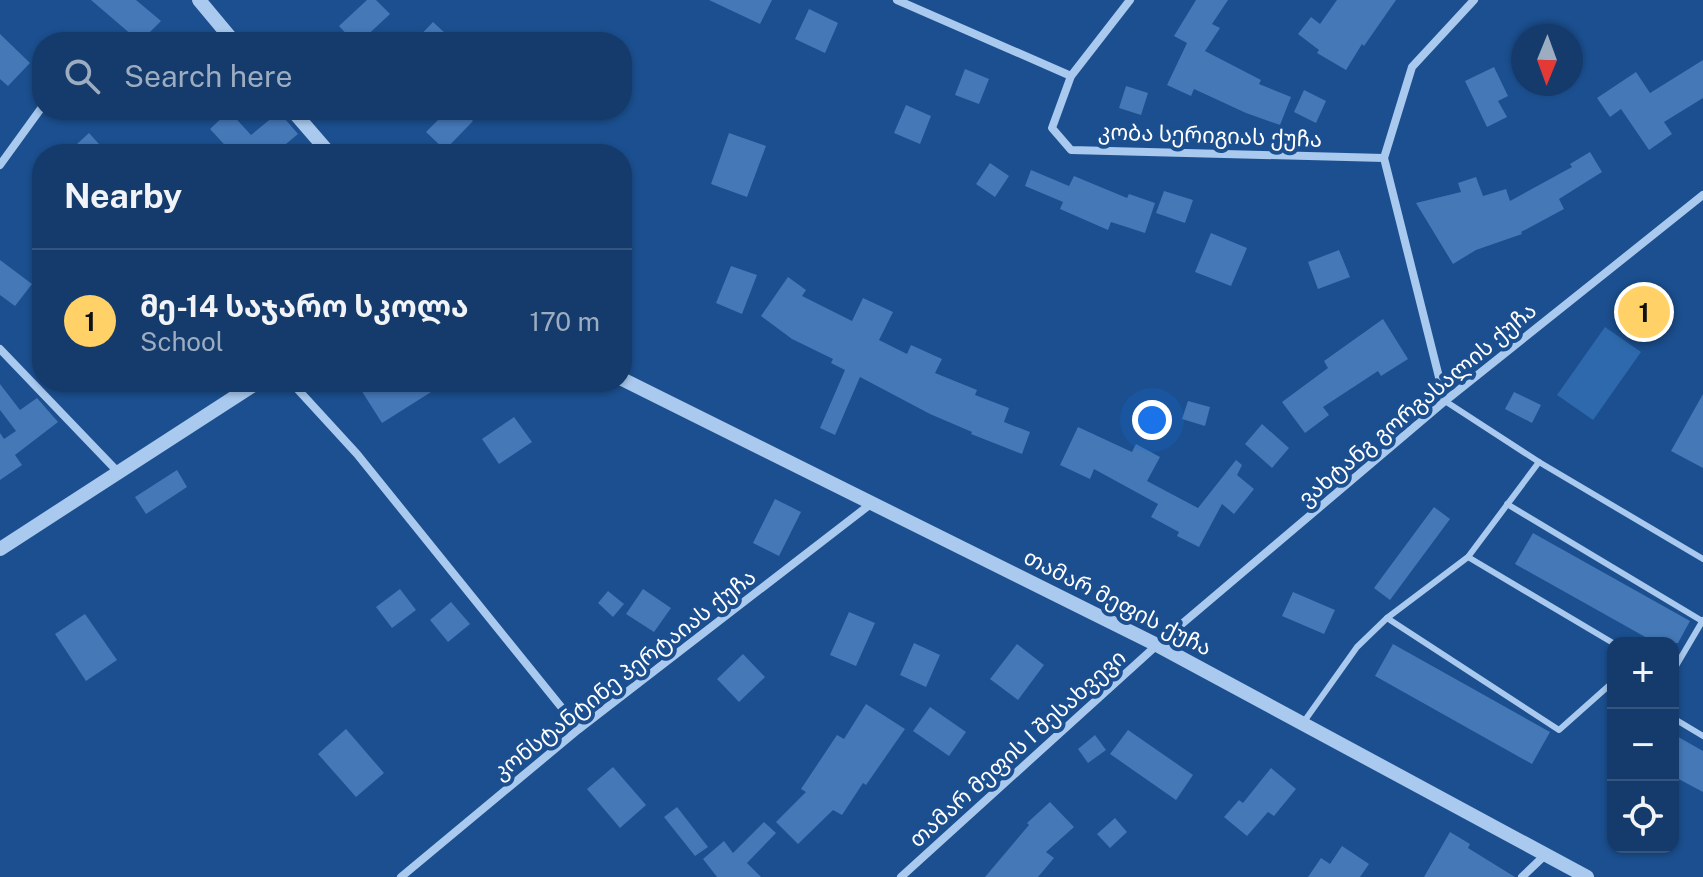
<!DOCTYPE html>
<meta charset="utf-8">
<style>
:root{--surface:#143b6b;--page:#214673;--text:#f1f3f6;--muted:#9dadc1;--line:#33557e;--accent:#ffd166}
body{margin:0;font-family:"Public Sans","Noto Sans Georgian",sans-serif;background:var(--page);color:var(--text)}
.controls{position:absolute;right:24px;bottom:24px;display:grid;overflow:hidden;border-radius:16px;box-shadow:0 2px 6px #0004}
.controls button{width:72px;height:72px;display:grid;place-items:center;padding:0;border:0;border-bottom:2px solid var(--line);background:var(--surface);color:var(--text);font:40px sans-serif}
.compass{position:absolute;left:1511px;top:24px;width:72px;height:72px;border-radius:50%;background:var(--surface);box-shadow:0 2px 6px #0004;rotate:181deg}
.you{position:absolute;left:1152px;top:420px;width:28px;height:28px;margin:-20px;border:6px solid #fff;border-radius:50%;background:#1a73e8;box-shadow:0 0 0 12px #1a73e833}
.badge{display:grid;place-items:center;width:52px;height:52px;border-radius:50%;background:var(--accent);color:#111;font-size:26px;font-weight:700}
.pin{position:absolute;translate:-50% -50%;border:4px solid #fff;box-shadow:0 2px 8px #0006}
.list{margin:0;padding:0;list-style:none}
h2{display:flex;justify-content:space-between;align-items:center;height:104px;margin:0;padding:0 32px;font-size:34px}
h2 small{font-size:26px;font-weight:400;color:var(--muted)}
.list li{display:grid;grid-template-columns:52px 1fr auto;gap:24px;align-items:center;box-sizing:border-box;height:144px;padding:0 32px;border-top:2px solid var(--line)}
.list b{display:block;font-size:30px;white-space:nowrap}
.list p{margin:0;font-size:26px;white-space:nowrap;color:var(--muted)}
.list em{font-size:26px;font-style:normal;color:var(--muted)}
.icon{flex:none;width:44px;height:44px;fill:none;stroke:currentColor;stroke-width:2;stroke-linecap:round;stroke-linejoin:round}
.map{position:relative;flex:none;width:1703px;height:877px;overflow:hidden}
.search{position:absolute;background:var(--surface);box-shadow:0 2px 6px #0004;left:32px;top:32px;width:600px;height:88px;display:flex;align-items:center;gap:20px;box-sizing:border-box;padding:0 28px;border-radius:32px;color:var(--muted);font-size:30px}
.panel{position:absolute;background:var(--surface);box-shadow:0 2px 6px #0004;left:32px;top:144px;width:600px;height:248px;border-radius:32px}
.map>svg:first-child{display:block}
</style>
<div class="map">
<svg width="1703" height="877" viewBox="0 0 1703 877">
<rect width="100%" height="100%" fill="#1b4f8f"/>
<polygon fill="#2e69ad" points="1605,327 1641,352 1593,420 1557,395"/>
<g fill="#4478b7">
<polygon points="91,0 136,0 161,21 140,42"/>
<polygon points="367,0 376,0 390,14 360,42 354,42 339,26"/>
<polygon points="709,0 772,0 760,24"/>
<polygon points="1196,0 1228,0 1212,24 1220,28 1205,51 1261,80 1259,84 1291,97 1280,125 1246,113 1194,89 1191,96 1167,85 1187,43 1174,36"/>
<polygon points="1337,0 1396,0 1364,46 1362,44 1346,70 1317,53 1319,50 1298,34 1311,17 1320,24"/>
<polygon points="809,9 838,23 825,53 795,39"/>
<polygon points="433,22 446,34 439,42 414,42"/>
<polygon points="0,34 30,63 8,86 0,79"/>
<polygon points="1703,60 1703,98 1664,122 1672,134 1649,150 1621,109 1610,117 1597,98 1636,72 1650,93"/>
<polygon points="1494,67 1508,96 1498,101 1507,117 1487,127 1465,81"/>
<polygon points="965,69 989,79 979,104 955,95"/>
<polygon points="1126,86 1148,93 1141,115 1119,108"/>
<polygon points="1304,90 1326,101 1316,123 1294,112"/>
<polygon points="906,105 931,116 920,144 894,133"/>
<polygon points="448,110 461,110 473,121 445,150 426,132"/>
<polygon points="229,111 251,135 279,112 298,134 274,154 233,154 210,129"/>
<polygon points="89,133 108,154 66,154"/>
<polygon points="729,133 766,146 747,197 711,184"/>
<polygon points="1590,152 1602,172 1559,199 1564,209 1521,232 1522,234 1476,250 1453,264 1416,203 1461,192 1458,183 1476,177 1483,196 1506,189 1510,201 1572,167 1570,164"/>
<polygon points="990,163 1009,176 995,197 976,184"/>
<polygon points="1031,170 1069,186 1074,176 1127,198 1129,194 1155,203 1145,233 1111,222 1108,230 1060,209 1063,202 1025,186"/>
<polygon points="1164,191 1193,200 1185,223 1156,213"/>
<polygon points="1211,233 1247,248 1231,286 1195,272"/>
<polygon points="1339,250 1350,277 1318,289 1308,262"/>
<polygon points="0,260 32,284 15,306 0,295"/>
<polygon points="731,266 757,275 742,314 716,303"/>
<polygon points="788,277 806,290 802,296 852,321 863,298 893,312 879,340 907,354 911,345 942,359 935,373 977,390 975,395 1009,408 1004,422 1030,432 1022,454 971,434 972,432 930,414 860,377 835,435 820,428 845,370 831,363 833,359 792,339 761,316"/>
<polygon points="1383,319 1408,359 1381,376 1378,371 1323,407 1329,415 1305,433 1282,402 1328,368 1324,361"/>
<polygon points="356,382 447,382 382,423"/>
<polygon points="0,384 20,410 37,398 58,422 15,455 22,465 0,480 0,433 4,439 16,431 0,410"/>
<polygon points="1514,392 1541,405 1532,423 1505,409"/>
<polygon points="1703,394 1703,468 1671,451"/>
<polygon points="1188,401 1210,407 1205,426 1182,419"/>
<polygon points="514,417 532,442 499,464 482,439"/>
<polygon points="1262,424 1289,448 1272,468 1245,444"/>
<polygon points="1078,427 1132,452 1136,444 1160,457 1147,481 1198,508 1236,460 1242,465 1237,475 1254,489 1234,514 1222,504 1199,547 1177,536 1179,532 1151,517 1158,504 1094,469 1090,479 1060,465"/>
<polygon points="177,470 187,487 146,514 135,497"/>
<polygon points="775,499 801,512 779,556 753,543"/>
<polygon points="1434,507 1450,519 1390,600 1374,588"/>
<polygon points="1533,533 1690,621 1678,643 1656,643 1515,564"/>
<polygon points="400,589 416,610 392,628 376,607"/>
<polygon points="643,589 671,608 654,632 626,614"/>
<polygon points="608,591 624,604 613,617 598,603"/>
<polygon points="1293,592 1335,610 1324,634 1282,616"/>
<polygon points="451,602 470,624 448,642 430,620"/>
<polygon points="849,612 875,623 856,666 830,655"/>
<polygon points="85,614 117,660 86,681 55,634"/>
<polygon points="914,643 940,655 926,687 900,675"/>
<polygon points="1017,644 1044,665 1018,700 990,679"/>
<polygon points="1393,644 1550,732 1532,764 1375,676"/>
<polygon points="743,654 765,677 739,702 717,679"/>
<polygon points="866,704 905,729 866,785 863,783 842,815 833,810 798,844 776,822 806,792 801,789 837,735 844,739"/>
<polygon points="930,707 966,732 949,756 913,731"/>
<polygon points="346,729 384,773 356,797 318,754"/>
<polygon points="1128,730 1193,775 1176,800 1110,754"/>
<polygon points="1673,734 1703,751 1703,792 1673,776"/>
<polygon points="1095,735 1106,750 1088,763 1078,749"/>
<polygon points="613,767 646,805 620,828 587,789"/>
<polygon points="1271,768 1296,789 1274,816 1268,812 1247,836 1224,817 1239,800 1243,803"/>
<polygon points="1050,802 1074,827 1046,852 1054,858 1038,877 985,877 1029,825 1027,823"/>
<polygon points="677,807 708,847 695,856 664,817"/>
<polygon points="1115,818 1127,832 1110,848 1097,834"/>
<polygon points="764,822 776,833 747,863 761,877 717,877 703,859 724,841 733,853"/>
<polygon points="1450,832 1470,844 1468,848 1515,877 1424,877"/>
<polygon points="1342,846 1369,864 1360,877 1308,877 1321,858 1330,864"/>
</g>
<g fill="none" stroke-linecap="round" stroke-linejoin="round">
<g stroke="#a9c9ee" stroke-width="6">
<polyline points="1445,401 1539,462 1703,559"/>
<polyline points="1507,504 1702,621"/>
<polyline points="1468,557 1613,643"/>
<polyline points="1387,618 1559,730 1613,682"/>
<polyline points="1673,671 1703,620"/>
<polyline points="1673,718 1703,736"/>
<polyline points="1303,723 1357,647 1387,618 1468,557 1539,462"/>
</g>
<g stroke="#a9c9ee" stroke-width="8">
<polyline points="897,0 1071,76"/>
<polyline points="1130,0 1071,76 1052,128 1071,150 1384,158"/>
<polyline points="0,165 42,107"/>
<polyline points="0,349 118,472"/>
<polyline points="291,382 357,454 579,729"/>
<polyline points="1445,401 1384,158 1412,67 1474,0"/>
<polyline points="401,877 579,729 872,503"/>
<polyline points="901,877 1157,645 1445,401 1703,195"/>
<polyline points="1522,877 1544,856"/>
</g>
<g stroke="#a9c9ee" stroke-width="14">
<polyline points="199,0 234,42"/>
<polyline points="292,110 330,154"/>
<polyline points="622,379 1157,645 1587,877"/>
<polyline points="0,549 258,382"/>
</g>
</g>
<g text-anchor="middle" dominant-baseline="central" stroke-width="8" stroke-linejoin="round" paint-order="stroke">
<g font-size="22" fill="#fff" stroke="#1b4f8f">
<text transform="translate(1210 135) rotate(2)">კობა სერიგიას ქუჩა</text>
<text transform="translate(1417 404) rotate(-40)">ვახტანგ გორგასალის ქუჩა</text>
<text transform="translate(1118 602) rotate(27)">თამარ მეფის ქუჩა</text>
<text transform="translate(624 674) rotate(-38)">კონსტანტინე პერტაიას ქუჩა</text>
<text transform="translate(1017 748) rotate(-42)">თამარ მეფის I შესახვევი</text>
</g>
</g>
</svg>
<div class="controls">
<button>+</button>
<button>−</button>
<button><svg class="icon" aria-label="locate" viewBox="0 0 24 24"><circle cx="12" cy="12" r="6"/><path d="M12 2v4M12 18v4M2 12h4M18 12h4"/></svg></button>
</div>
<svg class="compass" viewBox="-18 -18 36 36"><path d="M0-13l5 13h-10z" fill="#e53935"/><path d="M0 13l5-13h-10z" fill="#9dadc1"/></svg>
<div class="you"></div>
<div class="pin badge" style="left:1644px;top:312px">1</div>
<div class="search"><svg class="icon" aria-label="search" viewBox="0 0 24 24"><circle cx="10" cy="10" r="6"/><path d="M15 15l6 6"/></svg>Search here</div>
<section class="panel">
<h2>Nearby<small></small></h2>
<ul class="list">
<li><span class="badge">1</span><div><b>მე-14 საჯარო სკოლა</b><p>School</p></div><em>170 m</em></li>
</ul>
</section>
</div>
